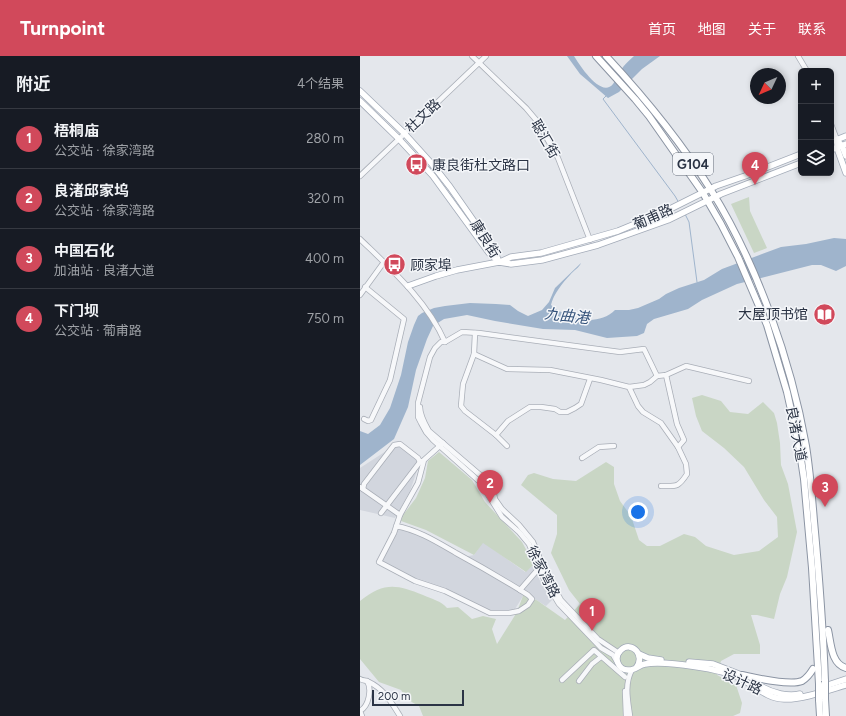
<!DOCTYPE html>
<html lang="zh">
<meta charset="utf-8">
<style>
:root{--surface:#171b24;--page:#20242c;--text:#f1f3f6;--muted:#9ea1a6;--line:#363941;--accent:#d1495b}
body{margin:0;font-family:Figtree,"Noto Sans SC",sans-serif;background:var(--page);color:var(--text)}
.controls{position:absolute;right:12px;top:12px;display:grid;overflow:hidden;border-radius:6px;box-shadow:0 2px 6px #0003}
.controls button{width:36px;height:36px;display:grid;place-items:center;padding:0;border:0;border-bottom:1px solid var(--line);background:var(--surface);color:var(--text);font:20px sans-serif}
.compass{position:absolute;left:390px;top:12px;width:36px;height:36px;border-radius:50%;background:var(--surface);box-shadow:0 2px 6px #0003;rotate:226deg}
.scale{position:absolute;left:12px;bottom:10px;width:92px;box-sizing:border-box;padding-left:4px;border:2px solid #2b3445;border-top:0;font-size:11px;line-height:14px;white-space:nowrap;color:#2b3445;-webkit-text-stroke:3px #f4f6f9;paint-order:stroke}
.you{position:absolute;left:278px;top:456px;width:14px;height:14px;margin:-10px;border:3px solid #fff;border-radius:50%;background:#1a73e8;box-shadow:0 0 0 6px #1a73e833}
.badge{display:grid;place-items:center;width:26px;height:26px;border-radius:50%;background:var(--accent);color:#fff;font-size:13px;font-weight:700}
.pin{position:absolute;translate:-50% -33px;filter:drop-shadow(0 1px 2px #0008)}
.pin::after{content:'';position:absolute;top:21px;width:14px;height:12px;background:inherit;clip-path:polygon(0 0,100% 0,50% 100%)}
.list{margin:0;padding:0;list-style:none}
h2{display:flex;justify-content:space-between;align-items:center;height:52px;margin:0;padding:0 16px;font-size:17px}
h2 small{font-size:13px;font-weight:400;color:var(--muted)}
.list li{display:grid;grid-template-columns:26px 1fr auto;gap:12px;align-items:center;box-sizing:border-box;height:60px;padding:0 16px;border-top:1px solid var(--line)}
.list b{display:block;font-size:15px;white-space:nowrap}
.list p{margin:0;font-size:13px;white-space:nowrap;color:var(--muted)}
.list em{font-size:13px;font-style:normal;color:var(--muted)}
.icon{flex:none;width:22px;height:22px;fill:none;stroke:currentColor;stroke-width:2;stroke-linecap:round;stroke-linejoin:round}
.map{position:relative;flex:none;width:486px;height:660px;overflow:hidden}
header{display:flex;align-items:center;gap:24px;box-sizing:border-box;height:56px;padding:0 20px;background:var(--accent);color:#fff}
header strong{font-size:19px}
nav{display:flex;gap:22px;margin-inline-start:auto;font-size:14px}
main{display:flex}
aside{flex:1;background:var(--surface)}
.map>svg:first-child{display:block}
</style>
<header>
<strong>Turnpoint</strong>
<nav><a>首页</a><a>地图</a><a>关于</a><a>联系</a></nav>
</header>
<main>
<aside>
<h2>附近<small>4个结果</small></h2>
<ul class="list">
<li><span class="badge">1</span><div><b>梧桐庙</b><p>公交站 · 徐家湾路</p></div><em>280 m</em></li>
<li><span class="badge">2</span><div><b>良渚邱家坞</b><p>公交站 · 徐家湾路</p></div><em>320 m</em></li>
<li><span class="badge">3</span><div><b>中国石化</b><p>加油站 · 良渚大道</p></div><em>400 m</em></li>
<li><span class="badge">4</span><div><b>下门坝</b><p>公交站 · 葡甫路</p></div><em>750 m</em></li>
</ul>
</aside>
<div class="map">
<svg width="486" height="660" viewBox="0 0 486 660">
<rect width="100%" height="100%" fill="#e4e7ec"/>
<g fill="#d2d6de">
<polygon points="37,388 60,406 50,435 35,462 0,454 0,412"/>
<polygon points="36,472 66,480 103,501 114,499 123,486 165,516 174,508 179,523 192,544 186,550 165,537 155,553 130,557 107,546 55,525 19,506"/>
</g>
<g fill="#c9d6c5">
<polygon points="389,141 390,155 407,192 394,197 371,148"/>
<path d="M 342,339 L 361,345 L 370,356 L 388,358 L 403,346 L 414,357 L 417,367 L 420,387 L 421,409 L 428,428 L 437,476 L 427,521 L 420,538 L 414,563 L 397,559 L 391,559 L 400,589 L 400,598 L 374,598 L 361,605 L 357,619 L 376,629 L 382,647 L 380,657 L 373,660 L 63,660 L 59,650 L 48,644 L 41,634 L 19,626 L 0,603 L 0,545 C 24,526 36,528 63,539 C 72,543 81,545 87,552 L 98,551 L 112,563 L 123,560 L 136,563 L 132,573 L 137,588 L 157,556 L 164,537 L 178,545 L 205,564 L 220,548 L 209,534 L 191,497 L 197,478 L 197,459 L 161,429 L 168,419 L 174,417 L 193,423 L 216,425 L 246,406 L 254,411 L 254,428 L 260,445 L 271,460 L 279,484 L 287,490 L 300,490 L 324,478 L 335,481 L 346,490 L 374,499 L 399,495 L 418,481 L 417,461 L 404,444 L 384,411 L 364,392 L 342,375 L 336,360 L 332,342 Z"/>
<polygon points="79,396 112,424 125,446 162,486 174,508 166,516 123,487 114,499 66,474 41,465 43,459 56,442 65,422 68,405"/>
</g>
<g fill="#9fb4cc">
<path d="M 207,0 L 214,0 C 219,8 241,43 253,28 C 257,23 259,17 263,11 C 266,7 270,4 274,0 L 300,0 L 282,13 L 259,36 L 248,42 L 220,18 Z"/>
<path d="M 474,182 L 486,183 L 486,210 L 476,215 L 461,209 L 452,209 L 377,228 L 342,244 L 328,253 L 294,263 L 287,268 L 284,277 L 277,280 L 247,282 L 215,274 L 183,273 L 135,265 L 107,259 L 84,263 L 73,270 L 67,283 L 56,314 L 48,351 L 34,383 L 0,409 L 0,375 L 8,378 L 20,369 L 30,352 L 41,319 L 48,286 L 54,269 L 58,260 L 62,257 L 74,252 L 85,250 L 110,247 L 136,248 L 150,249 L 158,255 L 168,260 L 182,254 L 189,246 L 195,232 L 221,207 C 219,212 214,214 210,219 C 203,226 193,239 191,249 C 208,264 238,271 255,254 L 269,254 L 278,252 L 299,243 L 306,238 L 319,232 L 344,224 L 362,213 L 421,191 L 446,188 Z"/>
</g>
<g fill="none" stroke-linecap="round" stroke-linejoin="round">
<g stroke="#9fb4cc" stroke-width="1">
<polyline points="246,40 243,43 315,140 319,147"/>
<polyline points="325,158 329,166 337,226"/>
</g>
<defs>
<g id="minor">
<polyline points="112,0 166,52 177,65 198,102 230,184"/>
<polyline points="438,0 447,15"/>
<polyline points="471,68 477,84"/>
<polyline points="0,120 126,0"/>
<path d="M 0,183 C 32,214 67,245 85,286"/>
<polyline points="0,239 24,206"/>
<polyline points="115,277 114,298 103,328 101,350 105,355 136,379 147,390"/>
<polyline points="114,298 147,313 190,314 241,324 269,331 284,329 290,326 297,320 306,319 326,310 389,325"/>
<polyline points="306,319 317,368 324,384 318,391"/>
<path d="M 269,331 L 278,350 L 283,356 L 301,367 L 318,391 L 326,408 L 327,418 C 318,432 316,430 301,430"/>
<path d="M 60,351 C 60,360 65,368 69,375 L 119,418 L 129,424 L 132,428 L 135,443 L 142,453 L 159,469 L 173,486 L 187,520 L 201,544 L 238,583 L 259,597"/>
<polyline points="4,363 8,365 11,364 30,324 44,263 5,231"/>
<polyline points="136,379 148,365 170,351 181,351 195,353 200,356 207,356 215,352 221,348 230,323"/>
<polyline points="222,402 239,391 254,390"/>
<polyline points="0,431 40,459"/>
<polyline points="3,433 4,428 34,389 40,388 58,402 60,406"/>
<polyline points="21,457 60,406 62,405"/>
<path d="M 36,470 C 58,474 77,486 96,497 C 120,510 144,524 168,539 L 172,543 L 168,549 L 159,555 L 149,557 L 130,557 L 85,535 L 55,525 L 19,506 L 34,477 L 40,459 L 58,427 L 64,404 L 83,387"/>
<polyline points="160,534 180,511"/>
<polyline points="257,606 253,599 241,592 199,548 184,523 169,488 159,476 142,461 120,426 73,384 66,376 61,367 58,361 58,347 70,301 75,292 81,286 85,286 102,276 119,277 260,296 284,293 297,320"/>
<path d="M 0,623 C 3,625 6,624 9,626 C 24,633 31,646 40,660"/>
<polyline points="202,624 234,594 265,621"/>
<polyline points="219,625 232,608 241,601"/>
<polyline points="265,635 266,660"/>
<path d="M 2,660 L 0,655 C 9,650 12,633 7,625"/>
<path d="M 270,660 C 268,645 264,628 272,614"/>
</g>
<g id="major">
<polyline points="0,35 44,77 72,108 90,131 134,194 139,206"/>
<polyline points="0,45 38,82 73,120 129,197 138,205"/>
<polyline points="477,84 477,92 486,117"/>
<polyline points="477,84 482,90 486,100"/>
<polyline points="471,86 486,80"/>
<polyline points="471,94 486,88"/>
<polyline points="140,206 151,201 181,197 258,175 304,156 356,130 385,120 441,98"/>
<polyline points="48,230 76,220 97,214 139,206 151,208 182,204 238,189 308,164 361,138 441,107"/>
<polyline points="279,598 288,602 301,604"/>
<polyline points="329,606 353,608 379,618"/>
<path d="M 276,612 C 286,600 272,584 261,594 C 253,601 258,614 268,614 C 274,615 279,609 285,608 C 294,606 306,607 315,608 C 335,610 356,613 375,620 C 391,626 406,643 424,643 C 441,644 469,634 486,629"/>
<path d="M 402,631 C 413,637 428,641 440,638"/>
<polyline points="462,631 486,623"/>
</g>
<g id="highway">
<polyline points="236,0 275,43 289,60 343,137 361,168 378,201 407,269 427,336 439,390 444,423 452,512 459,628"/>
<path d="M 246,0 C 285,42 321,86 351,134 C 397,208 431,305 446,390 C 450,415 452,440 454,465 C 459,518 463,572 465,625"/>
<path d="M 468,574 C 471,587 471,608 486,612"/>
<path d="M 382,619 C 396,622 430,630 442,625 C 447,622 450,618 453,613"/>
<polyline points="465,643 466,660"/>
<polyline points="459,644 460,660"/>
</g>
</defs>
<use href="#minor" stroke="#a9aeb7" stroke-width="6"/>
<use href="#major" stroke="#a3abb8" stroke-width="7"/>
<use href="#highway" stroke="#8b94a3" stroke-width="8"/>
<use href="#minor" stroke="#f7f8fa" stroke-width="4.5"/>
<use href="#major" stroke="#fff" stroke-width="5.5"/>
<use href="#highway" stroke="#fff" stroke-width="6"/>
<defs>
<g id="highway-bridge">
<polyline points="465,625 465,643"/>
<polyline points="459,628 459,644"/>
</g>
</defs>
<use href="#highway-bridge" stroke="#8b94a3" stroke-width="8" stroke-linecap="butt"/>
<use href="#highway-bridge" stroke="#fff" stroke-width="6"/>
</g>
<defs>
<symbol id="bus-disc" viewBox="-11 -11 22 22"><circle r="9.5" fill="#d1495b" stroke="#f4f6f9"/><path d="M-5-6H5V4H4V6H2V4H-2V6H-4V4H-5ZM-3.5-4V0h7V-4ZM-3.5 1.2v1.5H-2V1.2ZM2 1.2v1.5H3.5V1.2Z" fill="#fff"/></symbol>
<symbol id="library-disc" viewBox="-11 -11 22 22"><circle r="9.5" fill="#d1495b" stroke="#f4f6f9"/><path d="M-6-4Q-3-5.5-.7-3.5V5Q-3 3-6 4ZM6-4Q3-5.5 .7-3.5V5Q3 3 6 4Z" fill="#fff"/></symbol>
</defs>
<g fill-rule="evenodd">
<use href="#bus-disc" x="44" y="96" width="25" height="25"/>
<use href="#bus-disc" x="22" y="196" width="25" height="25"/>
<use href="#library-disc" x="452" y="246" width="25" height="25"/>
</g>
<g text-anchor="middle" dominant-baseline="central" stroke-width="3" stroke-linejoin="round" paint-order="stroke">
<rect fill="#f4f6f9" stroke="#676e7b" stroke-width="1" x="313" y="97" width="40" height="22" rx="3"/>
<g font-size="13" font-weight="bold" fill="#2b3445">
<text x="333" y="108">G104</text>
</g>
<g font-size="14" fill="#2b3445" stroke="#f4f6f9">
<text transform="translate(63 60) rotate(-43)">杜文路</text>
<text transform="translate(185 83) rotate(60)">聪汇街</text>
<text transform="translate(293 161) rotate(-24)">葡甫路</text>
<text transform="translate(125 183) rotate(58)">康良街</text>
<text transform="translate(436 378) rotate(79)">良渚大道</text>
<text transform="translate(183 516) rotate(63)">徐家湾路</text>
<text transform="translate(382 626) rotate(25)">设计路</text>
</g>
<g font-size="14" fill="#2b3445" stroke="#f4f6f9" text-anchor="start">
<text x="72" y="109">康良街杜文路口</text>
<text x="50" y="209">顾家埠</text>
<text x="448" y="258" text-anchor="end">大屋顶书馆</text>
</g>
<g font-size="15" font-style="italic" fill="#34527a" stroke="#f4f6f9">
<text transform="translate(207 260) rotate(6)">九曲港</text>
</g>
</g>
</svg>
<div class="controls">
<button>+</button>
<button>−</button>
<button><svg class="icon" aria-label="layers" viewBox="0 0 24 24"><path d="M12 4l9 5-9 5-9-5zM3 14l9 5 9-5"/></svg></button>
</div>
<svg class="compass" viewBox="-18 -18 36 36"><path d="M0-13l5 13h-10z" fill="#e53935"/><path d="M0 13l5-13h-10z" fill="#9ea1a6"/></svg>
<div class="scale">200 m</div>
<div class="you"></div>
<div class="pin badge" style="left:232px;top:575px">1</div>
<div class="pin badge" style="left:130px;top:447px">2</div>
<div class="pin badge" style="left:465px;top:451px">3</div>
<div class="pin badge" style="left:395px;top:129px">4</div>
</div>
</main>
